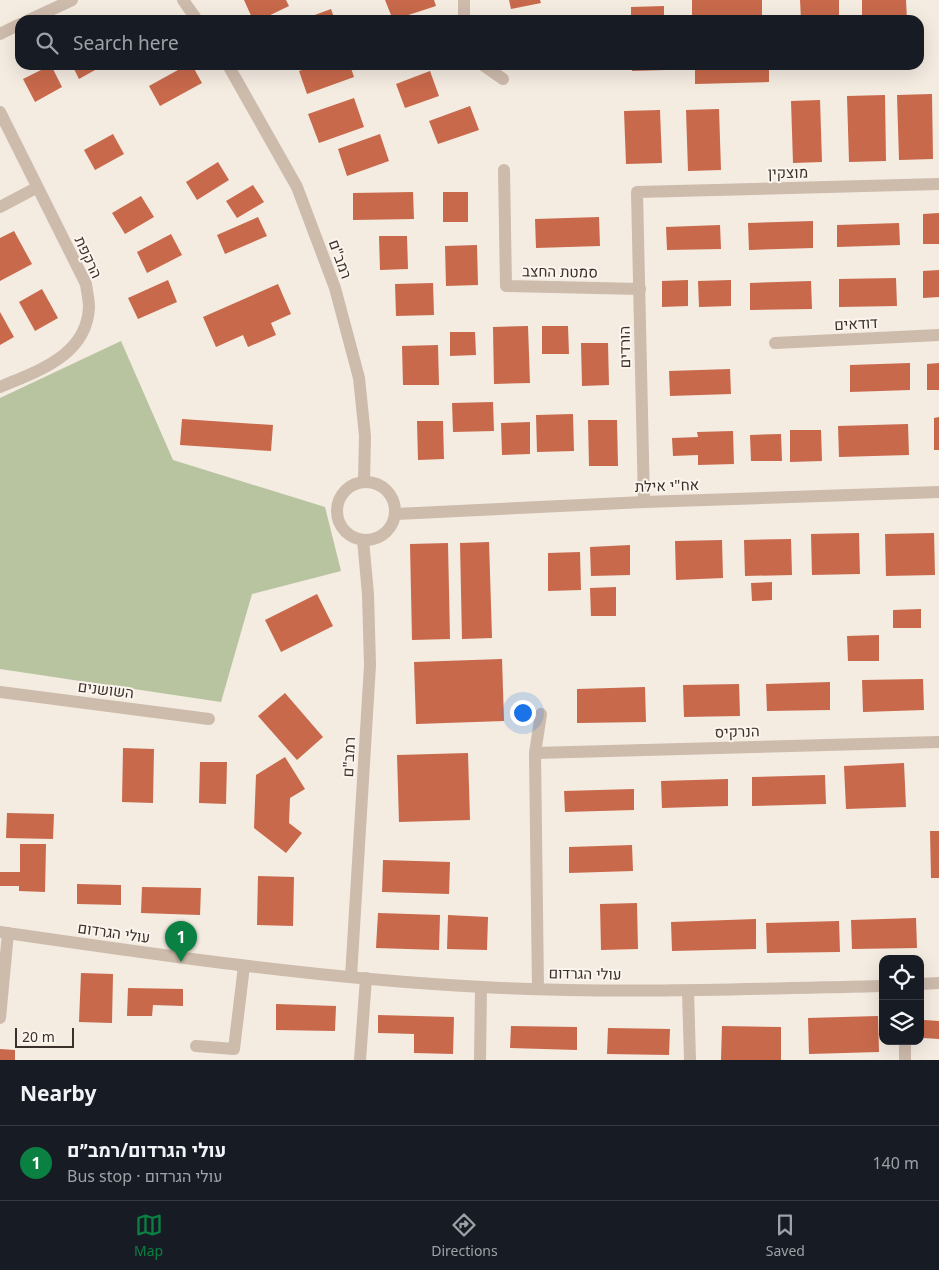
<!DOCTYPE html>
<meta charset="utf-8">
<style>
:root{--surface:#171b24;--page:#242831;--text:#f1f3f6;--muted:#9ea1a6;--line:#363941;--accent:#0b8043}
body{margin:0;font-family:"Noto Sans",Heebo,sans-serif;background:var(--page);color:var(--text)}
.controls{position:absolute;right:15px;bottom:15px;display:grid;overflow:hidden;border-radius:10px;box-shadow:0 5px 20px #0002}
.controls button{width:45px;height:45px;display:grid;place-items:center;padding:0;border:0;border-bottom:1px solid var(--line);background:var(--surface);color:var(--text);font:25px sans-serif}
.scale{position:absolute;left:15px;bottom:12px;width:59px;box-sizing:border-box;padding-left:5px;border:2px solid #3b302b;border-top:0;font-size:14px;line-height:18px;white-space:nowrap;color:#3b302b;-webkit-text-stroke:4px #fbf5ee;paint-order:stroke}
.you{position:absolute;left:522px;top:712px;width:18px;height:18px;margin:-12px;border:4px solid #fff;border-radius:50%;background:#1a73e8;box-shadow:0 0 0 8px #1a73e833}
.badge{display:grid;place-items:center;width:32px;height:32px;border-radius:50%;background:var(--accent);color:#fff;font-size:16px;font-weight:700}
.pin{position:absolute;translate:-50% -41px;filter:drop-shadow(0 1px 2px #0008)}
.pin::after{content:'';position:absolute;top:26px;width:18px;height:15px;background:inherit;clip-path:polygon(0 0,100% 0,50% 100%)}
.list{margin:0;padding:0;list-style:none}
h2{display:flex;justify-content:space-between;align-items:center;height:65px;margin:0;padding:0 20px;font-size:21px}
h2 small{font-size:16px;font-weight:400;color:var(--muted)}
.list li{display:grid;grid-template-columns:32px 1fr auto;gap:15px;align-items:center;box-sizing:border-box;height:75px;padding:0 20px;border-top:1px solid var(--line)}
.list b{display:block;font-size:19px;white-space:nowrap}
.list p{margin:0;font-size:16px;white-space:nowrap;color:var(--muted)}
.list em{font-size:16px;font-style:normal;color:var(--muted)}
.icon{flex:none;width:28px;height:28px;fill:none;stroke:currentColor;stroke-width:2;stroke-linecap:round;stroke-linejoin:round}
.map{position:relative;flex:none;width:939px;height:1060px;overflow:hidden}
.search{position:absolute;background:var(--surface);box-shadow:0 5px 20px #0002;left:15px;right:15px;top:15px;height:55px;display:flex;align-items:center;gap:12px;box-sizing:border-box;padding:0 18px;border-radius:15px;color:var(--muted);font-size:19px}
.sheet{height:140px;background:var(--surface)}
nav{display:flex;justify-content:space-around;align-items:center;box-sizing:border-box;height:70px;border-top:1px solid var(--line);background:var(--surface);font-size:14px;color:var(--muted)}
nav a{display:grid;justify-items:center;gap:2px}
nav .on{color:var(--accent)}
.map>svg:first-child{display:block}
</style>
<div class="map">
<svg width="939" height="1060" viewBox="0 0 939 1060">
<rect width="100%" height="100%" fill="#f4ebe1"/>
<polygon fill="#b8c4a0" points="121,341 173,460 325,507 341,571 252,594 221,702 0,669 0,398"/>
<g fill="#c8694b">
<polygon points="244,0 286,0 289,6 260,20 253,20"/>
<polygon points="385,0 434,0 436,6 393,20"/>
<polygon points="509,0 540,0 541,3 511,9"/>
<rect x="692" y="0" width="70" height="20"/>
<polygon points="800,0 839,0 839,20 801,20"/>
<polygon points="862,0 906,0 907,20 862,20"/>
<polygon points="664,6 664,20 631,20 631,7"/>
<polygon points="331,9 335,20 301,20"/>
<polygon points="51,65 62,87 35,102 23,79"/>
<polygon points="72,65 104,65 79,79"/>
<polygon points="187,65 192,65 202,83 160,106 149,86"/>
<polygon points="317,65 350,65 354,77 307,94 299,71"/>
<polygon points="632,65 666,65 666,70 632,71"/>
<polygon points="695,65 769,65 769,82 695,84"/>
<polygon points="430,71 439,96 405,108 396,84"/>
<polygon points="932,94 933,159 899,160 897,95"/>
<polygon points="885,95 886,161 849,162 847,96"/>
<polygon points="354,98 364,127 319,143 308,114"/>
<polygon points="820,100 822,162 793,163 791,101"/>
<polygon points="470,106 479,130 438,144 429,121"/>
<polygon points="719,109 721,170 688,171 686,110"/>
<polygon points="660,110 662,163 626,164 624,111"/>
<polygon points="113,134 124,154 95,170 84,150"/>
<polygon points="380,134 389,161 347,176 338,149"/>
<polygon points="218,162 229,180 197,200 186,182"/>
<polygon points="253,185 264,202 237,218 226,201"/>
<polygon points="413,192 414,219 353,220 353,193"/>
<rect x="443" y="192" width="25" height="30"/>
<polygon points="141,196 154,217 125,234 112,213"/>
<polygon points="939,213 939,244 923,244 923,214"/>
<polygon points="258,217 267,236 225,254 217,235"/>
<polygon points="599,217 600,246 536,248 535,219"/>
<polygon points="813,221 813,248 749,250 748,223"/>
<polygon points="899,223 900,245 837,247 837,225"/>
<polygon points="720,225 721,249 667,250 666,227"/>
<polygon points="14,231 32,264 0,281 0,238"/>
<polygon points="171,234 182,255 147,273 137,252"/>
<polygon points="379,236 407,236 408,269 380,270"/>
<polygon points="477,245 478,285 446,286 445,246"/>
<polygon points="939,270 939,297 923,298 923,271"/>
<polygon points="896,278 897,306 839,307 839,279"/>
<polygon points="168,280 177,302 138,319 128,298"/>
<polygon points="688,280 688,306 662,307 662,281"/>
<polygon points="731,280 731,306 699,307 698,281"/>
<polygon points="811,281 812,309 750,310 750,283"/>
<polygon points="433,283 434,315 396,316 395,284"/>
<polygon points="278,284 291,314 271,323 276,335 248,347 243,335 216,347 203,317"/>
<polygon points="42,289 58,318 35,331 19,302"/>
<polygon points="0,312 14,337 0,345"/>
<polygon points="528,326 530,383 494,384 493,327"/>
<polygon points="542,326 568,326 569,354 542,354"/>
<polygon points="450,332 475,332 476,355 450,356"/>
<polygon points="581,343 608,343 609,385 582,386"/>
<polygon points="438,345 439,385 403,385 402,346"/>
<polygon points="910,363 910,390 850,392 850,365"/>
<polygon points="939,363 939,390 927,390 927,364"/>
<polygon points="730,369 731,394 670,396 669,371"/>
<polygon points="493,402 494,431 453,432 452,403"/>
<polygon points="573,414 574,451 537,452 536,415"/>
<polygon points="939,417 939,450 934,450 934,418"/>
<polygon points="182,419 273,425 271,451 180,445"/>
<polygon points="588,420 617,420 618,466 589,466"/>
<polygon points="417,421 443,421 444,459 418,460"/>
<polygon points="530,422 530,454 502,455 501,423"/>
<polygon points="908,424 909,455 839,457 838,426"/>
<polygon points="790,430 821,430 822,461 790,462"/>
<polygon points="733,431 734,464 698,465 698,455 673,456 672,438 698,437 697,432"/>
<polygon points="781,434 782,461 751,461 750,435"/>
<polygon points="859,533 860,574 812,575 811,534"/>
<polygon points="934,533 935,575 886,576 885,534"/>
<polygon points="791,539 792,575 745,576 744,540"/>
<polygon points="722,540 723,578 676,580 675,541"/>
<polygon points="489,542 492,638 462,639 460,543"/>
<polygon points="448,543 450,639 412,640 410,544"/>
<polygon points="630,545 630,575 591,576 590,547"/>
<polygon points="580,552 581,590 548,591 548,553"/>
<polygon points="772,582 772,600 752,601 751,583"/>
<polygon points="616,587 616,616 591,616 590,588"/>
<polygon points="317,594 333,626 281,652 265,620"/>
<polygon points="921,609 921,628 893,628 893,610"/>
<polygon points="879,635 879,661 848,661 847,636"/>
<polygon points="502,659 504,721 416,724 414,662"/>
<polygon points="923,679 924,710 863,712 862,680"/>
<polygon points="830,682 830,710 767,711 766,684"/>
<polygon points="739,684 740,716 684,717 683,685"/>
<polygon points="645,687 646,722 577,723 577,689"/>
<polygon points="285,693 323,737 297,760 258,716"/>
<polygon points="123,748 154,749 153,803 122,802"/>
<polygon points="468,753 470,820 399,822 397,755"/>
<polygon points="285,757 305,789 290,798 289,823 302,833 286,853 254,828 256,775"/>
<polygon points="200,762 227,762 226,804 199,803"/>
<polygon points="904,763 906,807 846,809 844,766"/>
<polygon points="825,775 826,804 752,806 752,777"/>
<polygon points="728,779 728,806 662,808 661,781"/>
<polygon points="634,789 634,810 565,812 564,791"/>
<polygon points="7,813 54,814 53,839 6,838"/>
<polygon points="930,831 939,831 939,878 931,878"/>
<polygon points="20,844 46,844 45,892 19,891 19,886 0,886 0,872 20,872"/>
<polygon points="632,845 633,871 569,873 569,847"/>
<polygon points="383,860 450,862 449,894 382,892"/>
<polygon points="258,876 294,877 293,926 257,925"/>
<polygon points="77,884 121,885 121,905 77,904"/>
<polygon points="142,887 201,888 200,915 141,913"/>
<polygon points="637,903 638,949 601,950 600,904"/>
<polygon points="378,913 440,915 439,950 376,948"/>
<polygon points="448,915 488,917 487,950 447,949"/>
<polygon points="916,918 917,948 852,949 851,920"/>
<polygon points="756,919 756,949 672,951 671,922"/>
<polygon points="839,921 840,952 767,953 766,923"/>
<polygon points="81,973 113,974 112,1023 79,1022"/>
<polygon points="128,988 183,989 183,1006 153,1005 152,1016 127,1016"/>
<polygon points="276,1004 336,1006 335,1031 276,1030"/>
<polygon points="378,1015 454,1017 453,1054 414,1053 414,1034 378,1033"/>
<polygon points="878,1016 879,1052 809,1054 808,1018"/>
<polygon points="924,1020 939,1021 939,1039 923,1038"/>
<polygon points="511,1026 577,1027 577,1050 510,1048"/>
<polygon points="722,1026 781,1027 781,1060 721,1060"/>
<polygon points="608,1028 670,1029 669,1055 607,1054"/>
<polygon points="0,1049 15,1050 15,1060 0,1060"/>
</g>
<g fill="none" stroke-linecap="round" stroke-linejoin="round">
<g stroke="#cdbbac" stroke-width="12">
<polyline points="183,0 197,20"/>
<polyline points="464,0 464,20"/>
<polyline points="29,20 72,0"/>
<polyline points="0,34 20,24"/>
<polyline points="228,65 297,187 335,288 359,378 365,436 364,482"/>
<polyline points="483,65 503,79"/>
<path d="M 0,112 L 86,284 C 87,292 89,300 89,307 C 87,356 37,371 0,387"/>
<polyline points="504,170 506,286 640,289"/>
<polyline points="0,207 36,188"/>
<polyline points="775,343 939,335"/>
<circle cx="366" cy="511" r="29"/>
<polyline points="644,502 637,192 939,184"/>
<polyline points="396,514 644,502 939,492"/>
<polyline points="0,692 209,719"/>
<polyline points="535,753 939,742"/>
<path d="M 0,932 C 160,955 320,979 482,987 C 615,994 749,989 883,986"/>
<polyline points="351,977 370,665 368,594 363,540"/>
<polyline points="920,984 939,983"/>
<polyline points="538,989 535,753 541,714"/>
<polyline points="688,991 690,1060"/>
<polyline points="0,1018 8,933"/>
<polyline points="196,1046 234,1049 244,966"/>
<polyline points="360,1060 366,978"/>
<polyline points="480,1060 481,987"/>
<polyline points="905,1060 905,1041"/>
</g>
</g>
<g text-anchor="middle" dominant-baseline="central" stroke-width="4" stroke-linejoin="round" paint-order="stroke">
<g font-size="15" fill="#3b302b" stroke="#fbf5ee">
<text transform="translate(788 172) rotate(-1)">מוצקין</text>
<text transform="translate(89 257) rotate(65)">הרקפת</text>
<text transform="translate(341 259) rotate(70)">רמב"ם</text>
<text transform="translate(560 271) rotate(1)">סמטת החצב</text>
<text transform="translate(856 323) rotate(-3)">דודאים</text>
<text transform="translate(624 347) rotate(-91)">הורדים</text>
<text transform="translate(667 485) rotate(-2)">אח"י אילת</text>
<text transform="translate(106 689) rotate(7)">השושנים</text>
<text transform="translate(737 731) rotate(-2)">הנרקיס</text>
<text transform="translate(348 757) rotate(-87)">רמב"ם</text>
<text transform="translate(114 932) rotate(8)">עולי הגרדום</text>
<text transform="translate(585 973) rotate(1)">עולי הגרדום</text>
</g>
</g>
</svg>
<div class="controls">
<button><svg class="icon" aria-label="locate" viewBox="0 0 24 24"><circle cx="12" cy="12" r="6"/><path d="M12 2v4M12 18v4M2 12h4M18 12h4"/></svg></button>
<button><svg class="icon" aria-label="layers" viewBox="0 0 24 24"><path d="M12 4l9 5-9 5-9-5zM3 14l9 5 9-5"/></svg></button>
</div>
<div class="scale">20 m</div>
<div class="you"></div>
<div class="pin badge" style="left:181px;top:962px">1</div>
<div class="search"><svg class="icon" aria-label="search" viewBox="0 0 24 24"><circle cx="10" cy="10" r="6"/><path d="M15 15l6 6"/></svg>Search here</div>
</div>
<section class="sheet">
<h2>Nearby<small></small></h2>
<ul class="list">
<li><span class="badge">1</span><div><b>עולי הגרדום/רמב״ם</b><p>Bus stop · עולי הגרדום</p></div><em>140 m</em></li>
</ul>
</section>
<nav>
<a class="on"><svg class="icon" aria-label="map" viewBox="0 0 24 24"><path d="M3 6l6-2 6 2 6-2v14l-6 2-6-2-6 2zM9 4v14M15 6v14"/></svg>Map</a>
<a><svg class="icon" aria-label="directions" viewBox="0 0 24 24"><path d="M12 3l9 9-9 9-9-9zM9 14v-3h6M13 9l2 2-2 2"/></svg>Directions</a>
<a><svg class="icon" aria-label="saved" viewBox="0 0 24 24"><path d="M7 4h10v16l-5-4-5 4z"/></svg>Saved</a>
</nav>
